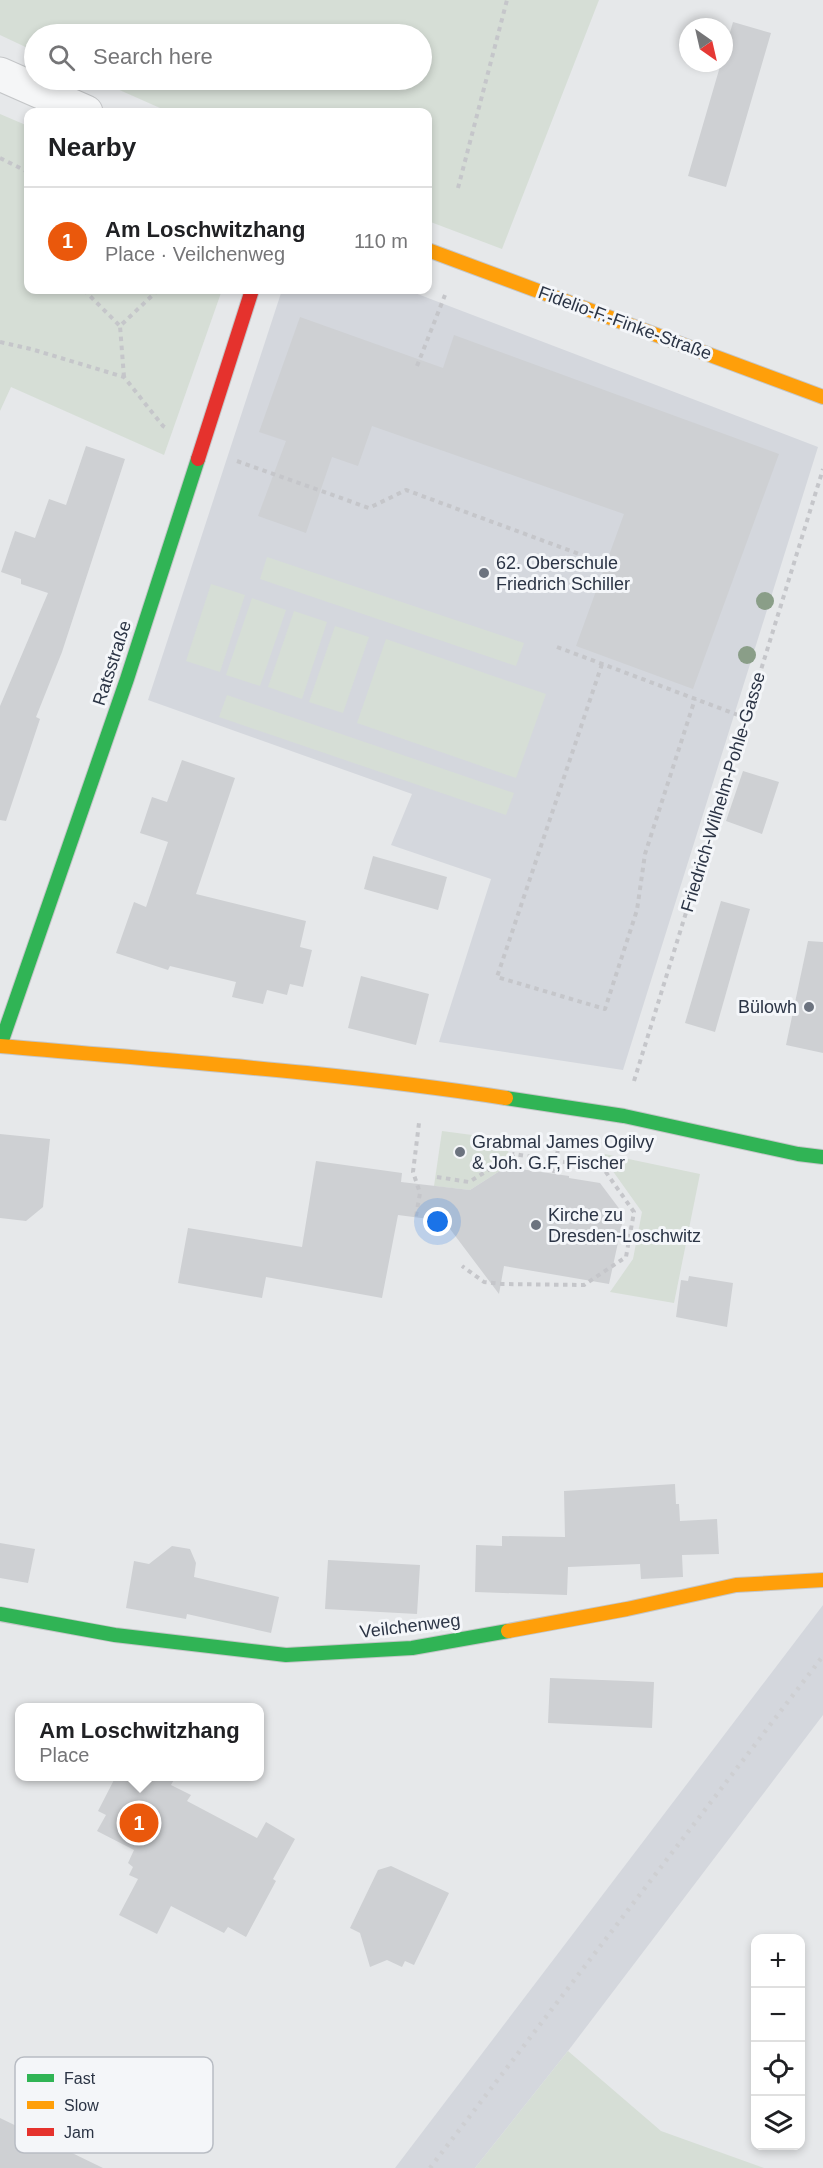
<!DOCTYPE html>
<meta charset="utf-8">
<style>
:root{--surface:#fff;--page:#f2f2f2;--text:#202124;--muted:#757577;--line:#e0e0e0;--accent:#ea580c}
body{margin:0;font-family:Helvetica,sans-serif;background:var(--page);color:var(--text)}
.controls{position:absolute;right:18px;bottom:18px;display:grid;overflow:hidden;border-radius:12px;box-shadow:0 3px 9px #0003}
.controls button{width:54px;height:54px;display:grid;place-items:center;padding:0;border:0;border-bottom:2px solid var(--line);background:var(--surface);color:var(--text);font:30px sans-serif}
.compass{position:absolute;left:679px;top:18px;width:54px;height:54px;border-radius:50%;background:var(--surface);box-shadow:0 3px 9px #0003;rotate:146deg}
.you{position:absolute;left:438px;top:1222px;width:21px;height:21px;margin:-15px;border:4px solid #fff;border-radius:50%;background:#1a73e8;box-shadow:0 0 0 9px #1a73e833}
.badge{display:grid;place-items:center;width:39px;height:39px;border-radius:50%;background:var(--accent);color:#fff;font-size:20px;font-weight:700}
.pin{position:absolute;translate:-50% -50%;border:3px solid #fff;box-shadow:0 2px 6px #0006}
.popup{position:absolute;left:15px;top:1703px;width:249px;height:78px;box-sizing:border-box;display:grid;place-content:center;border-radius:12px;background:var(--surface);filter:drop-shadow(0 2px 4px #0005);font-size:20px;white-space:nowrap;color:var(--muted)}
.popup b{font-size:22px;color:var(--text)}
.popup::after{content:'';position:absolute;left:50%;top:100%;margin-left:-12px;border:12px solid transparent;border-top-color:var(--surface)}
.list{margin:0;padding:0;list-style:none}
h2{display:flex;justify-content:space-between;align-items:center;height:78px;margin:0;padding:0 24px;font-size:26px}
h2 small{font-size:20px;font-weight:400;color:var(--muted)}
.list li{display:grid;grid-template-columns:39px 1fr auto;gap:18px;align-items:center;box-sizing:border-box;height:108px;padding:0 24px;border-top:2px solid var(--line)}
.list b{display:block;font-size:22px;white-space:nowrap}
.list p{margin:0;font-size:20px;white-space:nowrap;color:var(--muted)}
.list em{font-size:20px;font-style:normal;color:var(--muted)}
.icon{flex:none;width:33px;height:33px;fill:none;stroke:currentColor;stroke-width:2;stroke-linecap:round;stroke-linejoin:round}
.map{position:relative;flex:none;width:823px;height:2168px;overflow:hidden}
.search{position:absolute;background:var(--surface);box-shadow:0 3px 9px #0003;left:24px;top:24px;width:408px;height:66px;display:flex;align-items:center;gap:15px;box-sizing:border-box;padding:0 21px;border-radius:33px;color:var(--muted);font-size:22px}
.panel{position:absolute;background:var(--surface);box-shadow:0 3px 9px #0003;left:24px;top:108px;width:408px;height:186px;border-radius:12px}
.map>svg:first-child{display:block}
</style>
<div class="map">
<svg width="823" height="2168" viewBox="0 0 823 2168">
<rect width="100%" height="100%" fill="#e6e8ea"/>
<g fill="#d4d7dd">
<polygon points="282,290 407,290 818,447 623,1070 439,1042 491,879 391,845 412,794 148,700"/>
<polygon points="823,1605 823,1715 568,2051 475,2168 395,2168"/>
</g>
<g fill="#d6ded6">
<polygon points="0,0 599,0 502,249 428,221 428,112 169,112 97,80 422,80 422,34 34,34 34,51 0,35"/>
<polygon points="0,114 28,126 28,290 222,290 164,455 11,387 0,411"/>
<polygon points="267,557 524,643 516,666 260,579"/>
<polygon points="211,584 245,595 220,672 186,661"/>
<polygon points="252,598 286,610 260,686 226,675"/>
<polygon points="294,611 327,622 302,699 268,687"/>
<polygon points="335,626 369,637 343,713 309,702"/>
<polygon points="386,639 546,694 516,778 357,723"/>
<polygon points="227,695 514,793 506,815 219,717"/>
<polygon points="442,1131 510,1140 506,1167 470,1190 434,1186"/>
<polygon points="600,1153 700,1174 674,1303 610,1292 633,1259 642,1212"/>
<polygon points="568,2051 661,2131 764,2168 475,2168"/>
</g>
<g fill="#ced0d3">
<polygon points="733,22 771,33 726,187 688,176 721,63 724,63 724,53"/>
<polygon points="300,317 443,368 454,335 779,454 693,689 576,646 624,514 372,426 358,466 332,457 306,533 258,516 286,441 259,432"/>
<polygon points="86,446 125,459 62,652 36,717 40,719 6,821 0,820 0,706 48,593 21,584 21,579 1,572 15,531 35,538 49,499 66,505"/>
<polygon points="182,760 235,778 196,894 306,921 300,947 312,950 303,987 290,984 287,995 267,990 263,1004 232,997 236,982 170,966 168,970 116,953 134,902 146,907 168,842 140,833 152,797 167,802"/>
<polygon points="743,771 779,782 762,834 726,821"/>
<polygon points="373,856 447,877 438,910 364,889"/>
<polygon points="721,901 750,909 715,1032 685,1023"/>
<polygon points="808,941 823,942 823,1053 786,1045"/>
<polygon points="361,976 429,994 416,1045 348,1028"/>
<polygon points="0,1134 50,1139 43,1207 26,1221 0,1218"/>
<polygon points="316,1161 402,1173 401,1182 470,1190 506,1167 569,1176 569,1178 600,1183 624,1215 609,1284 504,1266 499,1294 444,1221 398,1215 382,1298 266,1277 262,1298 178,1283 188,1228 302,1247"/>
<polygon points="689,1276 733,1283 727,1327 676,1317 681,1280 688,1281"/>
<polygon points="675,1484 676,1504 679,1504 680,1521 717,1519 719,1554 682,1555 683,1577 641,1579 640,1564 568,1567 567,1595 475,1592 476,1545 502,1546 502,1536 565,1537 564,1491"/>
<polygon points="0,1543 35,1549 28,1583 0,1578"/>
<polygon points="172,1546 190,1549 196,1563 194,1577 279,1597 271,1633 187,1614 186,1619 126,1608 134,1561 149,1564"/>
<polygon points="328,1560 420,1565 417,1614 325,1609"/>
<polygon points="550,1678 654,1682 652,1728 548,1723"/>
<polygon points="116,1776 176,1776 171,1785 191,1795 187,1801 257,1838 266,1822 295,1839 273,1879 276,1881 246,1937 228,1927 224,1933 171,1906 157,1934 119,1915 138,1879 129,1875 133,1867 128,1863 134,1850 97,1831 106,1815 98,1811"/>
<polygon points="391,1866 449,1893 414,1965 405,1961 402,1967 387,1960 370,1967 360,1933 350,1928 378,1870"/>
<polygon points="0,2118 103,2168 0,2168"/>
</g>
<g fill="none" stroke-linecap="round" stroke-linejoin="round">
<defs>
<polyline id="street" points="0,74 86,112"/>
<g id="fast">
<polyline points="0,1046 127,679 198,459"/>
<polyline points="506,1098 624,1116 798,1154 823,1157"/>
<polyline points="0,1614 115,1635 286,1655 412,1648 508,1631"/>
</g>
<g id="slow">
<polyline points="428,250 823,397"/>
<path d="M 0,1046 C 169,1061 338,1072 506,1098"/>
<polyline points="508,1631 627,1609 736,1585 823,1580"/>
</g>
<polyline id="jam" points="198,459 252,290"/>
</defs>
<use href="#street" stroke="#c4c6c8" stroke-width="35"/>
<use href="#fast" stroke="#c4c6c8" stroke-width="16"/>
<use href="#slow" stroke="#c4c6c8" stroke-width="16"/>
<use href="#jam" stroke="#c4c6c8" stroke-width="16"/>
<g stroke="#c5c6ca" stroke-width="4" stroke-dasharray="4.5 4.5" stroke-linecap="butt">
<polyline points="0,158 28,172"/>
<polyline points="458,188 507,0"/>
<polyline points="84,290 120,326"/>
<polyline points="0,342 31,349 124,377 163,426 168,429"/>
<polyline points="417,366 445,295"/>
<polyline points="124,377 120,326 158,290"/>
<polyline points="237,461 369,508 406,490 590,558"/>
<polyline points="557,647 746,718"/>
<polyline points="602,664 497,977 605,1009 637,910 645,854 695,699"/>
<polyline points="634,1081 823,469"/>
<polyline points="554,1173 559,1143"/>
<polyline points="437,1177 469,1182 514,1154 603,1168 634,1212 626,1257 584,1285 502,1284 484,1282 462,1266"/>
<polyline points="416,1216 420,1193 413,1172 419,1123"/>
<polyline points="619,1234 630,1236"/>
</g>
<use href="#street" stroke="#f5f6f7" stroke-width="33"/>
<use href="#fast" stroke="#30b455" stroke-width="14"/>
<use href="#slow" stroke="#ff9f0a" stroke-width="14"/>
<use href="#jam" stroke="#e5322d" stroke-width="14"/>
<polyline stroke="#cecfd2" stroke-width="4.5" stroke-dasharray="3 6" stroke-linecap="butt" points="430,2168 823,1656"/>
</g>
<g fill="#8a9e88">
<circle cx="765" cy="601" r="9"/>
<circle cx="747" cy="655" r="9"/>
</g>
<g fill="#6c737f" stroke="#f4f6f9" stroke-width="2">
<circle cx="484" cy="573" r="6"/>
<circle cx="809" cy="1007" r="6"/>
<circle cx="460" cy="1152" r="6"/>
<circle cx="536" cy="1225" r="6"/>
</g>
<g text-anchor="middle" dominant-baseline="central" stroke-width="6" stroke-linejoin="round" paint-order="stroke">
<g font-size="18" fill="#2b3445" stroke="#f4f6f9">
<text transform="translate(625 323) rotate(20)">Fidelio-F.-Finke-Straße</text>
<text transform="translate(112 663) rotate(-72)">Ratsstraße</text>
<text transform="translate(723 792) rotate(-73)">Friedrich-Wilhelm-Pohle-Gasse</text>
<text transform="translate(410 1626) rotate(-7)">Veilchenweg</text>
</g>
<g font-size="18" fill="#2b3445" stroke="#f4f6f9" text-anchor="start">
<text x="496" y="563">62. Oberschule<tspan x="496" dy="21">Friedrich Schiller</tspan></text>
<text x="797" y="1007" text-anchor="end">Bülowh</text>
<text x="472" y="1142">Grabmal James Ogilvy<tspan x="472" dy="21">&amp; Joh. G.F, Fischer</tspan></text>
<text x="548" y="1215">Kirche zu<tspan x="548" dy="21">Dresden-Loschwitz</tspan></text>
</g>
</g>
<rect x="15" y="2057" width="198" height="96" rx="9" fill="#f4f6f9" stroke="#b8bcc3" stroke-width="1.5"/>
<rect x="27" y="2074" width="27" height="8" fill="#30b455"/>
<rect x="27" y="2101" width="27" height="8" fill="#ff9f0a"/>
<rect x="27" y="2128" width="27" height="8" fill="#e5322d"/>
<g font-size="16" fill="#2b3445">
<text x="64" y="2084">Fast</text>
<text x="64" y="2111">Slow</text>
<text x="64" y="2138">Jam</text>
</g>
</svg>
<div class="controls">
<button>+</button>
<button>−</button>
<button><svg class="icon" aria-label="locate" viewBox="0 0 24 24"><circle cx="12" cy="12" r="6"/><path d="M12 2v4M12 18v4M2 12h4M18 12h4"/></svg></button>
<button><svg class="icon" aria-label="layers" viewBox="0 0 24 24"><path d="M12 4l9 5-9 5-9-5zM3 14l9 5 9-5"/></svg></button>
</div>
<svg class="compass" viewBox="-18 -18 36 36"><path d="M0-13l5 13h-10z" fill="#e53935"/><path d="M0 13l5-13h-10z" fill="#757577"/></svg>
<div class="you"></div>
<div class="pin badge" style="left:139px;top:1823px">1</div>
<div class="popup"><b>Am Loschwitzhang</b>Place</div>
<div class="search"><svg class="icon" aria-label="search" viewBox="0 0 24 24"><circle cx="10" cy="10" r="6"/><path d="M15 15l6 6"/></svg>Search here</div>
<section class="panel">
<h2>Nearby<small></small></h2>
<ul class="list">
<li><span class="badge">1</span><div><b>Am Loschwitzhang</b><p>Place · Veilchenweg</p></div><em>110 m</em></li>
</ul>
</section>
</div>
